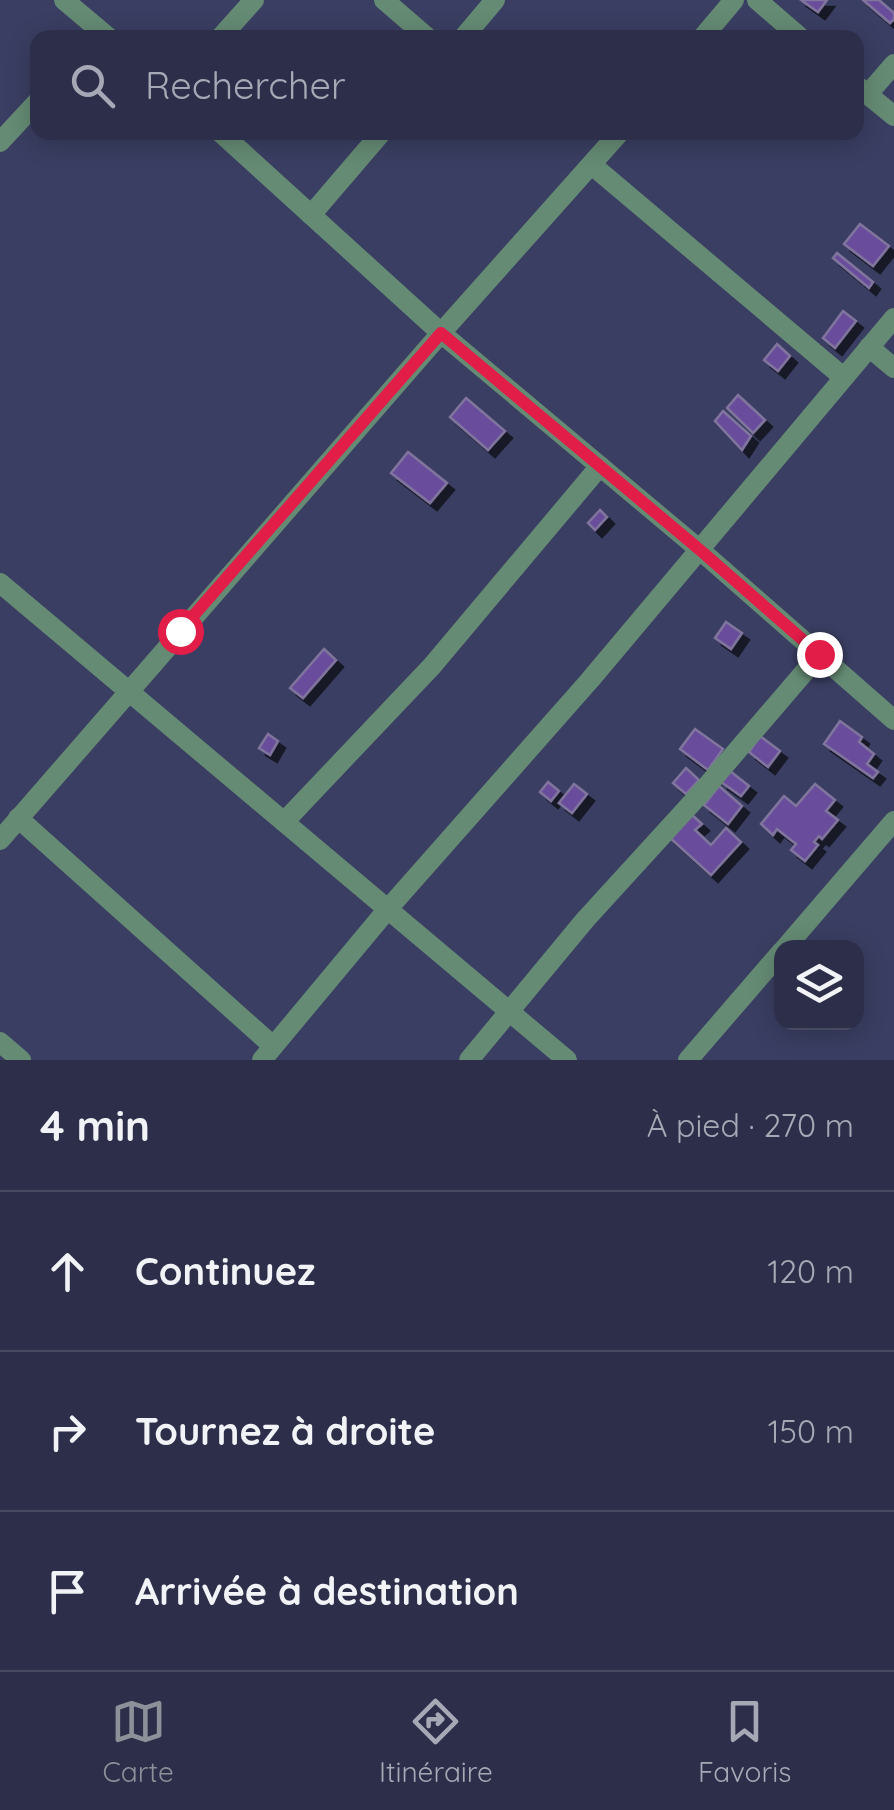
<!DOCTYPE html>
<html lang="fr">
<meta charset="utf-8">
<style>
:root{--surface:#2c2e4a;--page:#383a54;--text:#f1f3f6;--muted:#a6a8b5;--line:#484a62;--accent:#8c9099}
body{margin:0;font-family:Quicksand,sans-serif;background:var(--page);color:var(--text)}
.controls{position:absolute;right:30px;bottom:30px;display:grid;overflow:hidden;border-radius:20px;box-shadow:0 5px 25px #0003}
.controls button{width:90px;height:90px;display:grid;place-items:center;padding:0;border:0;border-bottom:2px solid var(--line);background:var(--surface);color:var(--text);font:50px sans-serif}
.stop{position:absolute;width:30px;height:30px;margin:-22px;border:8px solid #e11d48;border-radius:50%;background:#fff}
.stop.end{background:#e11d48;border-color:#fff;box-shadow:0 2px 10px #0008}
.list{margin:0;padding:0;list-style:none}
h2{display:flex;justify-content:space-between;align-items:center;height:130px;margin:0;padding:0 40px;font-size:42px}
h2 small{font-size:32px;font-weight:400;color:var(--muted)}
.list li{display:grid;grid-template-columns:65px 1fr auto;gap:30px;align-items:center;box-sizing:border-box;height:160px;padding:0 40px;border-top:2px solid var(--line)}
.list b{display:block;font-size:38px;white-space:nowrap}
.list em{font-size:32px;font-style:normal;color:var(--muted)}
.icon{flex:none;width:55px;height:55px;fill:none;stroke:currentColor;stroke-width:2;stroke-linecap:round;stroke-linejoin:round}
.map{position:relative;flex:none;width:894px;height:1060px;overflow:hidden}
.search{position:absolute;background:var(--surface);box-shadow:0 5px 25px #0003;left:30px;right:30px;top:30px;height:110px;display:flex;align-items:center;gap:25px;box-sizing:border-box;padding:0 35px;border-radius:20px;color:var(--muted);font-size:38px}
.sheet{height:610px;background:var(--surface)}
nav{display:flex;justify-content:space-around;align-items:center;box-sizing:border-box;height:140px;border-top:2px solid var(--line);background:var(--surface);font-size:28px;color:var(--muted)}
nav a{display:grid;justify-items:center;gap:5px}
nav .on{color:var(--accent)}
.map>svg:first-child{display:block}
</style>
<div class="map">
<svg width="894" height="1060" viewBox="0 0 894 1060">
<defs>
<filter id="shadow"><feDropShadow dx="7" dy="7" stdDeviation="0" flood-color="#0009"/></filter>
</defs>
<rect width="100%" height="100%" fill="#3a3e62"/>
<g fill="#694e9c" stroke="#80749c" stroke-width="2.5" filter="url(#shadow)">
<polygon points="801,0 827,0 818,12"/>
<polygon points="863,0 879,0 894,13 894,19 890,23"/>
<polygon points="860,224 889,246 873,266 844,244"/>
<polygon points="837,253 873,282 869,288 833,258"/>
<polygon points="843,311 856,321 835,348 823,338"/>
<polygon points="777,344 790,356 778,371 764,360"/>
<polygon points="738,395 765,420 753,433 727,408"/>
<polygon points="466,398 505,431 488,450 450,417"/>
<polygon points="723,411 751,436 742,450 715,421"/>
<polygon points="408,452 447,483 430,503 391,473"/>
<polygon points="600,510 607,517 595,530 588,523"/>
<polygon points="726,622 742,633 731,649 715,638"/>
<polygon points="324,649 336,660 303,698 290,688"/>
<polygon points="840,721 862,737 859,742 874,754 867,764 878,772 873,778 824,744"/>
<polygon points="695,729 723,749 708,770 680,749"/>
<polygon points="268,734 278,741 270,755 259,748"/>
<polygon points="760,736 780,751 768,767 749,752"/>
<polygon points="686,768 699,780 686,794 673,783"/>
<polygon points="730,771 749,786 741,796 721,782"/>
<polygon points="548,782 559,791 551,801 540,792"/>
<polygon points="574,784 587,794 572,813 559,803"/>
<polygon points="815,784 835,800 826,811 838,820 822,839 819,836 814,842 818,845 805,861 791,850 796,844 777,829 773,835 761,824 784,796 796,806"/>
<polygon points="719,786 742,806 728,824 704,805"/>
<polygon points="691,814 702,824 695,830 711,845 726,828 741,842 711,875 669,837"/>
</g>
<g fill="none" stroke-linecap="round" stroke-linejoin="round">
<g stroke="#658b74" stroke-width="20">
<polyline points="64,0 109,38"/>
<polyline points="384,0 428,38"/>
<polyline points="757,0 801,38"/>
<polyline points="220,38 254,0"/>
<polyline points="463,38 495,0"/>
<polyline points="702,38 734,0"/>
<polyline points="856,85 894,116"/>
<polyline points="868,94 894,64"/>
<polyline points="220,132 441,333 700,550 894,720"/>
<polyline points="0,142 38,101"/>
<polyline points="592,165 843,377"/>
<polyline points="311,215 382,132"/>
<polyline points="869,347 894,368"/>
<polyline points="0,583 567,1060"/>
<polyline points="18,818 273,1046"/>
<polyline points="284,822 432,666 600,466"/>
<polyline points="0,840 441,333 620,132"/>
<polyline points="785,948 894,821"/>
<polyline points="0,1042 21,1060"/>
<polyline points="262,1060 387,910 590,680 894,318"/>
<polyline points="469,1060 585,920 700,794 819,655"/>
<polyline points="688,1060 782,951"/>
</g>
</g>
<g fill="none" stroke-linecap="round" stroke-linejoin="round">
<polyline stroke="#e11d48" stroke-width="12" points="180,631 441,333 700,550 819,654"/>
</g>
</svg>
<div class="controls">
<button><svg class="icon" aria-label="layers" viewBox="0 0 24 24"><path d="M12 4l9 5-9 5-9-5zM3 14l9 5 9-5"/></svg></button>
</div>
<div class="stop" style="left:180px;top:631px"></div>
<div class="stop end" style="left:819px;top:654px"></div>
<div class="search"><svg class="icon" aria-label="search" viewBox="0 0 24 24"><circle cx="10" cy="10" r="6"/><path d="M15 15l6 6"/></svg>Rechercher</div>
</div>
<section class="sheet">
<h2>4 min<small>À pied · 270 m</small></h2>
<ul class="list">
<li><svg class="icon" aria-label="ahead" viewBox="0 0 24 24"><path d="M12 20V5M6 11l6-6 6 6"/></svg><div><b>Continuez</b></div><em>120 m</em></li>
<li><svg class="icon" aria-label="right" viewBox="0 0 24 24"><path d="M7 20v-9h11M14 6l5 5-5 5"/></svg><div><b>Tournez à droite</b></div><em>150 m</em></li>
<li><svg class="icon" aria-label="arrive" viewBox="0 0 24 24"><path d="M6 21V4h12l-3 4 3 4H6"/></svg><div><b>Arrivée à destination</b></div></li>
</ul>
</section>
<nav>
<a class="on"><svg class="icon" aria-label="map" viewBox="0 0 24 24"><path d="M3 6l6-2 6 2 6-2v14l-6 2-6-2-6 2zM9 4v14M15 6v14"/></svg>Carte</a>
<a><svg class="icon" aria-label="directions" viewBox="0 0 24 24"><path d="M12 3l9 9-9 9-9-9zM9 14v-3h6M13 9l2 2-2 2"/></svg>Itinéraire</a>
<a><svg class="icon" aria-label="saved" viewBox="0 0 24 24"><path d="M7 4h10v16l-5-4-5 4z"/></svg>Favoris</a>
</nav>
